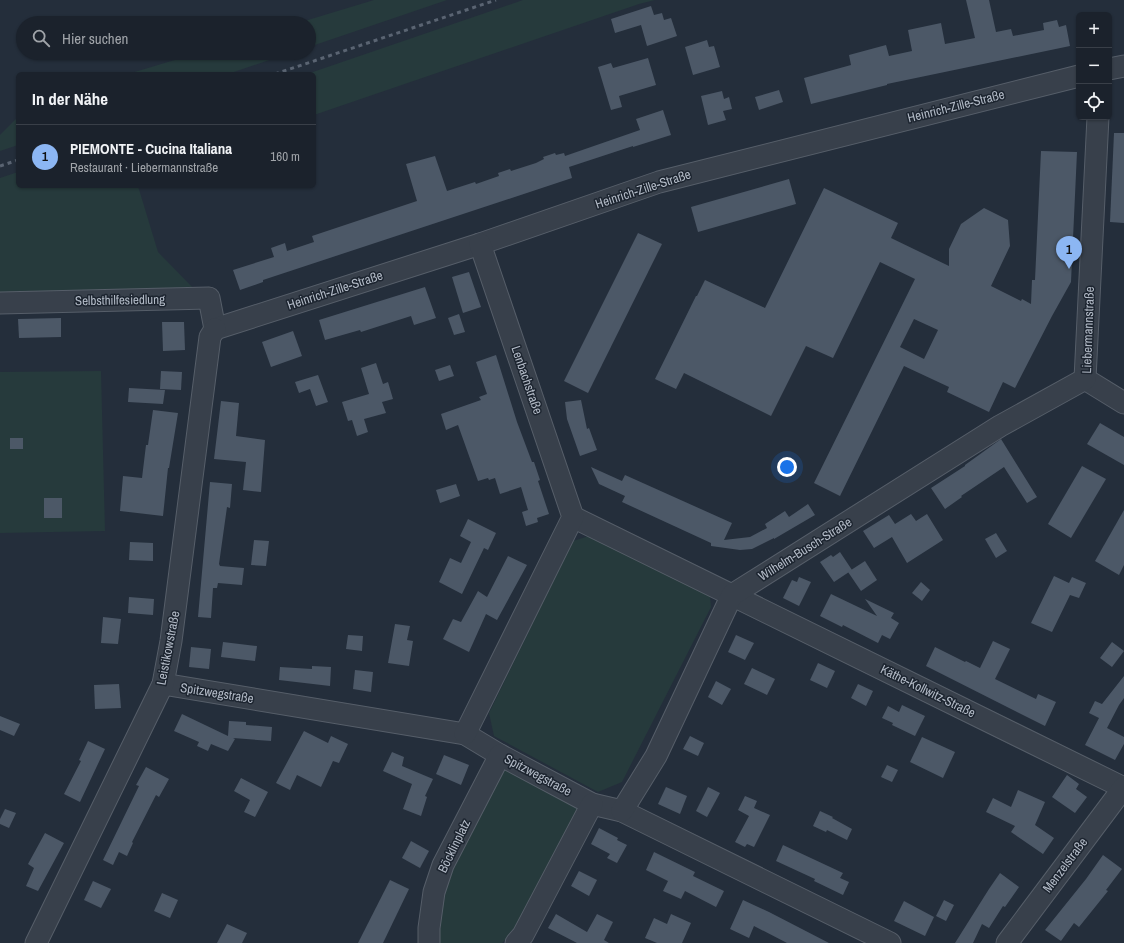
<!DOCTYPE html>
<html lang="de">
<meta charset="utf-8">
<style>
:root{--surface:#1b222c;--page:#242a34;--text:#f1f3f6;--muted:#a0a4a9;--line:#393f48;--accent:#8cb6f3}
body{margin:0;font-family:"Archivo Narrow",sans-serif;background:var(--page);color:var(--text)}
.controls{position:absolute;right:12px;top:12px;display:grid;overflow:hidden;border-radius:6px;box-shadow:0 1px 3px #0004}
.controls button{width:36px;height:36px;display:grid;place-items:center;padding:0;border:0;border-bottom:1px solid var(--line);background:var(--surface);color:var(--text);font:20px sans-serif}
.you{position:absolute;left:787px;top:467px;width:14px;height:14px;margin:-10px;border:3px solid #fff;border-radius:50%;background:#1a73e8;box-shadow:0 0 0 6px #1a73e833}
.badge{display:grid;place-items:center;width:26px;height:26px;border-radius:50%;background:var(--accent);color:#111;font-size:13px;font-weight:700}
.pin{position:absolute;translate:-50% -33px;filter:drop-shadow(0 1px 2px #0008)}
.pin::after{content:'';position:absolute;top:21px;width:14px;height:12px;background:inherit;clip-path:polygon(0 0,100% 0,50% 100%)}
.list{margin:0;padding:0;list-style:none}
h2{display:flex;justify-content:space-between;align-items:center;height:52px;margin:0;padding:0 16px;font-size:17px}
h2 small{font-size:13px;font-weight:400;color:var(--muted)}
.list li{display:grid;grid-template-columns:26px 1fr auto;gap:12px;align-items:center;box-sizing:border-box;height:64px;padding:0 16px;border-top:1px solid var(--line)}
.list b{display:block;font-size:15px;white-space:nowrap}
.list p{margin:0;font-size:13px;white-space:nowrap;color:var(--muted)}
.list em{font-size:13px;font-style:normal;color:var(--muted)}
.icon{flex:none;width:22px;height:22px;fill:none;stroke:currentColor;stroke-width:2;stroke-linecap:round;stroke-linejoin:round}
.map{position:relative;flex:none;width:1124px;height:943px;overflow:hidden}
.search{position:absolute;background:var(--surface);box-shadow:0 1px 3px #0004;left:16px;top:16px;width:300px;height:44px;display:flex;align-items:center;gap:10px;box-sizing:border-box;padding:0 14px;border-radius:22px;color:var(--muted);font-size:15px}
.panel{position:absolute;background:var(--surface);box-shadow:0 1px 3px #0004;left:16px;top:72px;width:300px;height:116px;border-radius:6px}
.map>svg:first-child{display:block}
</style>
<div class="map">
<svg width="1124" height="943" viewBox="0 0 1124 943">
<rect width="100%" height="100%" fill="#242e3b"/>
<g fill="#263a3c">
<polygon points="374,0 447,0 309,47 309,23 298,23"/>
<polygon points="523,0 655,0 639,4 314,115 314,74 307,74"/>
<polygon points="198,53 290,53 228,74 128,74"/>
<polygon points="18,117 18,145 0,151 0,135"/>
<polygon points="18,172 18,186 138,186 158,252 195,290 0,294 0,178"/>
<polygon points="101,371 105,531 0,533 0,372"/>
<polygon points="592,535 710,596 711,607 622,782 598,792 494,736 489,713 573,541"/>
<polygon points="506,765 581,802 516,929 502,943 440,943 440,929 443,897 452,868"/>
</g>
<g fill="#4c5867" fill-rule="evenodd">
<polygon points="966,0 989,0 996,32 1011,29 1013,36 1044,30 1043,23 1057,20 1059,27 1066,25 1070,46 887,84 887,85 811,104 804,78 851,65 849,55 886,45 889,56 912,51 908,30 941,23 945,44 975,38"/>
<polygon points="651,6 654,15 662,13 664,20 671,18 677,36 647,46 641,25 615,33 611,19"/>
<polygon points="707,40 709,47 714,46 720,67 693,75 685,47"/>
<polygon points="648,58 656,85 619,96 622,107 611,110 598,67 611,63 613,68"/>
<polygon points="779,90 783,102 759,110 755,97"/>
<polygon points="722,91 724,99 729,97 732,109 723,111 726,120 708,125 701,96"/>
<polygon points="663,110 671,135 633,147 633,146 569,167 572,178 263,280 263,282 240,290 233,270 274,257 271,248 285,243 287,251 314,242 312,236 417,201 406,164 435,156 447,191 475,182 476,184 499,176 498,173 510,169 511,171 536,163 544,159 543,157 555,153 556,155 564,153 565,156 640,130 636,119"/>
<polygon points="1114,133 1124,133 1124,223 1110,222"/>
<path d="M 1041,151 L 1077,152 L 1071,282 L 1052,316 L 1015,388 L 1003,382 L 989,412 L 947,392 L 949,387 L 904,366 L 840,496 L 814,483 L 915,279 L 880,262 L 833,358 L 806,346 L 771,416 L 684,373 L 676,389 L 655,379 L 696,296 L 697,296 L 705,280 L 765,308 L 824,188 L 898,223 L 891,238 L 949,266 L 949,249 L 961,224 L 984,208 L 1008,220 L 1010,246 L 991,286 L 1021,301 L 1022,299 L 1031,304 L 1032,280 L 1035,280 ZM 914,319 L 938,330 L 924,359 L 900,347 Z"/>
<polygon points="789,179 796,204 698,232 691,207"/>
<polygon points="638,233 662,244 588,393 564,381"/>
<polygon points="469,272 481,307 463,313 452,277"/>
<polygon points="425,287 436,318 414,325 411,316 361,332 360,330 325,340 319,320"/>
<polygon points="459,314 465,332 454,335 448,318"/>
<polygon points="61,318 61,337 19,338 18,319"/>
<polygon points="162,322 184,322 185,350 163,351"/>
<polygon points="293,331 302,356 271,367 262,342"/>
<polygon points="496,355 517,422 532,462 534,462 540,480 538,481 549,514 537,518 538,522 526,526 522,512 528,510 521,487 500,494 495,478 489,480 488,478 478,481 458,425 446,430 441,414 481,400 479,397 487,394 476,362"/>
<polygon points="376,363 383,384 388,382 393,399 382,402 386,413 364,419 368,432 357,436 352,420 348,421 342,402 369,394 361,368"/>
<polygon points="450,365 454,376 439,381 435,370"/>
<polygon points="161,371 182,372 181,390 160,389"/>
<polygon points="318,375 328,402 316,406 310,389 299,393 295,382"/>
<polygon points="129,388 165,390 163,404 128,402"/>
<polygon points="581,400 587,429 589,428 597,450 580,456 567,419 565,402"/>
<polygon points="221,401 239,403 236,436 265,440 261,492 243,490 246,462 214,459"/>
<polygon points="153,410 178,413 169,468 168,468 163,516 120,511 123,476 142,478 146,445 148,445"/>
<polygon points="1100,423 1124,437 1124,465 1087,444"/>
<rect x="10" y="438" width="13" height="11"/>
<polygon points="1001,439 1037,497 1027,503 1004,467 961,496 962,497 945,509 931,488 965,466 965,465"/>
<polygon points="1082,466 1106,479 1071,538 1048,524"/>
<polygon points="591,467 622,481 625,475 732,523 724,540 750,537 767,528 765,524 785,511 789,517 808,504 815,515 774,539 774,538 752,549 740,550 711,546 711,543 622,502 625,496 599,484"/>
<polygon points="210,482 232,484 230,508 227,507 219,564 220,566 244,568 242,585 218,583 217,588 213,588 211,618 198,617"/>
<polygon points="456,484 460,496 440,503 436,490"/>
<rect x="44" y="498" width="18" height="20"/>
<polygon points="1124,510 1124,565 1119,575 1095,561"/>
<polygon points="911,514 916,521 927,514 943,540 907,563 892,537 874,548 863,531 889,515 895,524"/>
<polygon points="468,519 496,533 488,550 484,548 462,594 439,582 450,558 461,563 471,542 460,536"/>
<polygon points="996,533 1007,551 996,558 985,539"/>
<polygon points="254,540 269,541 266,566 251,565"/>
<polygon points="130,542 153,543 153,561 129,560"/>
<polygon points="840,552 852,570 834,582 820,562 831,555 833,557"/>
<polygon points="508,556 527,565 497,620 486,614 469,652 443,639 453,619 461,622 478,591 487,597"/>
<polygon points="865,561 877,580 861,591 848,572"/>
<polygon points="1054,576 1069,583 1072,577 1086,583 1079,598 1070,595 1052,632 1031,623"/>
<polygon points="799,577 811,582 799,606 783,598 792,580 797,582"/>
<polygon points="921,582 930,590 922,601 912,593"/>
<polygon points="831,594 877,616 865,599 894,613 891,618 899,623 890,639 882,635 878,643 843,625 842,627 820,616"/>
<polygon points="129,597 154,599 153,615 128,613"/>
<polygon points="103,617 121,619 118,644 101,643"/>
<polygon points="395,624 410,626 407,640 413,641 409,666 388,663"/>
<polygon points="348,635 363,636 362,651 346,649"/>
<polygon points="736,635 754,643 745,660 728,652"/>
<polygon points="993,641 1010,649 995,679 1036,699 1038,694 1056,702 1045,726 926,666 935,647 965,662 966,661 980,668"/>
<polygon points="223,642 257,646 255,661 221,657"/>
<polygon points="1112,642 1124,651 1112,667 1100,658"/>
<polygon points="191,647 211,649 209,669 189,667"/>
<polygon points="818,663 835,671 827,688 810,680"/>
<polygon points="312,666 331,667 330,686 279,680 280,667 312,669"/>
<polygon points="752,668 775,679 767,695 744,684"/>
<polygon points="355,670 373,672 371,692 353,689"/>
<polygon points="1124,676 1124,698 1119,705 1107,728 1124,737 1124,744 1115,760 1085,745 1099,718 1089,713 1095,701 1102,704"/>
<polygon points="716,681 731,689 722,705 708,697"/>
<polygon points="119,684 121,708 95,709 94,685"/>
<polygon points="858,684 873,691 866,706 851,698"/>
<polygon points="902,705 925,716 915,736 892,725 893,723 882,718 888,706 899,712"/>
<polygon points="182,714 228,736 229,721 246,722 246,725 272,727 271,741 233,738 235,739 228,751 211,744 208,751 197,746 199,742 174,731"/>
<polygon points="0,716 20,724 14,736 0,730"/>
<polygon points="304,731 328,743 331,736 348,744 339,763 333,761 321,787 297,775 290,790 276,783"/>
<polygon points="690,736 704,743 698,756 683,749"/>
<polygon points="922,737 955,752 943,778 910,762"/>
<polygon points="88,741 105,749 80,802 64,794 81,761 79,760"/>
<polygon points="392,752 404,757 402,766 433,779 425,796 427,797 421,816 403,809 412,784 383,771"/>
<polygon points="444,755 469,765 461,785 436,774"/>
<polygon points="887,765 898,770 892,782 881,777"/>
<polygon points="146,767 169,779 159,797 156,795 132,842 133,843 127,856 119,852 113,865 103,860 139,786 136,785"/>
<polygon points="1067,775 1079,784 1076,789 1087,797 1075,813 1052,797"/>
<polygon points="241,778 268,792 255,817 244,812 250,800 234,791"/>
<polygon points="666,787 687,796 680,814 658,804"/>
<polygon points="708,787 720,793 707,817 696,811"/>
<polygon points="1018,790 1045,802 1035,825 1054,838 1043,854 1011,832 1015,826 986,812 993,798 1011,807"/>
<polygon points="745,796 757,801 754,808 770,815 754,847 747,844 745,847 735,842 749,816 738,810"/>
<polygon points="5,809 16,813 9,828 0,824 0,819"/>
<polygon points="820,811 833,817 832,818 852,829 847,840 827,830 826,832 813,826"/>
<polygon points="599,828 618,838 617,840 627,845 617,863 607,858 610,854 591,844"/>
<polygon points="45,833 64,843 38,891 26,886 34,868 28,864"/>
<polygon points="411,841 429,851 420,868 402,858"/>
<polygon points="783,845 843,873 840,878 849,882 843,895 814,881 815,879 776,861"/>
<polygon points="654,852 695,872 693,876 724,891 716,907 685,891 681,899 663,891 668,881 646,870"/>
<polygon points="1103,855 1122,869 1106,890 1108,891 1079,927 1074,923 1061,941 1045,930 1086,879"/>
<polygon points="579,871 597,880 589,896 571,886"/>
<polygon points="1000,873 1019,887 1005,907 1003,906 989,928 982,924 973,943 955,943 989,889"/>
<polygon points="390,880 409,889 383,943 358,943"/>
<polygon points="93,881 111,889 101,908 84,900"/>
<polygon points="162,893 178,900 170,918 154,911"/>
<polygon points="743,900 769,912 829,943 787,943 754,926 749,938 730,929"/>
<polygon points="944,900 954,905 946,921 936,916"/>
<polygon points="904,901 934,917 925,936 894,921"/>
<polygon points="556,914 587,932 597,914 613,922 604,940 609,943 577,943 548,928"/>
<polygon points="671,914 691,923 682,943 657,943 645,938 654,918 667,924"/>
<polygon points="227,924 247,933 242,943 217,943"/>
</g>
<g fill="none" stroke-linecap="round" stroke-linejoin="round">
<defs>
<g id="minor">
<polyline points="1109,69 1124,66"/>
<polyline points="0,303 209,298 215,329"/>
<polyline points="215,329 480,244 659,182 1079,76"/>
<polyline points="1085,379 1098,117"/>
<polyline points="1085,379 1124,403"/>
<polyline points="573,517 1124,788"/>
<polyline points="163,684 465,734 500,755 592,804 622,811 890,943"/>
<polyline points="465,734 573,517 480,244"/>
<polyline points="622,811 656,756 732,595 1000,426 1085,379"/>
<polyline points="36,943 163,684 171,641 210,337 215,329"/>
<polyline points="429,943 429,928 434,892 443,865 500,755"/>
<polyline points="516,943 523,935 592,804"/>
<polyline points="1007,943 1124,787"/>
</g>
</defs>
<use href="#minor" stroke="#565e69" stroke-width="23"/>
<use href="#minor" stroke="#38404b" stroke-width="21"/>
<g stroke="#5a6472" stroke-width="3" stroke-dasharray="4 4" stroke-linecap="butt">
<polyline points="275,74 496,0"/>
<polyline points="0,166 18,160"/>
</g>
</g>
<g text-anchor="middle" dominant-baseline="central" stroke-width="3" stroke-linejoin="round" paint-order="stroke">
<g font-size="13" fill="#b3bbc7" stroke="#1d2530">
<text transform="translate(956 106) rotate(-14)">Heinrich-Zille-Straße</text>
<text transform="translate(643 189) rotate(-18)">Heinrich-Zille-Straße</text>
<text transform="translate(335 290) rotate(-18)">Heinrich-Zille-Straße</text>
<text transform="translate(120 300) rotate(-1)">Selbsthilfesiedlung</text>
<text transform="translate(1088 330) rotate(-88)">Liebermannstraße</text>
<text transform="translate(527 380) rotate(71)">Lenbachstraße</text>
<text transform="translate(805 549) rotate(-32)">Wilhelm-Busch-Straße</text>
<text transform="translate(168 648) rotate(-79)">Leistikowstraße</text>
<text transform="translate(928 691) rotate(26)">Käthe-Kollwitz-Straße</text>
<text transform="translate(217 693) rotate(9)">Spitzwegstraße</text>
<text transform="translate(538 775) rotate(28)">Spitzwegstraße</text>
<text transform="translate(454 846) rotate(-64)">Böcklinplatz</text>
<text transform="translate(1065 865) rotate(-53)">Menzelstraße</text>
</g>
</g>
</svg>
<div class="controls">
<button>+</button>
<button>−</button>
<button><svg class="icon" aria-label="locate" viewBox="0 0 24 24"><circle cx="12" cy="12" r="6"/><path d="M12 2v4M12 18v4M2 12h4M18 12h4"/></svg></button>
</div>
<div class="you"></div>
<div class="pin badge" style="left:1069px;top:269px">1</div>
<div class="search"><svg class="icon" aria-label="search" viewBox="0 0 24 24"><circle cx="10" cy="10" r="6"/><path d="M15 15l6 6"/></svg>Hier suchen</div>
<section class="panel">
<h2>In der Nähe<small></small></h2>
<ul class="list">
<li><span class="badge">1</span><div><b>PIEMONTE - Cucina Italiana</b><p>Restaurant · Liebermannstraße</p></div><em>160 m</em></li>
</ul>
</section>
</div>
